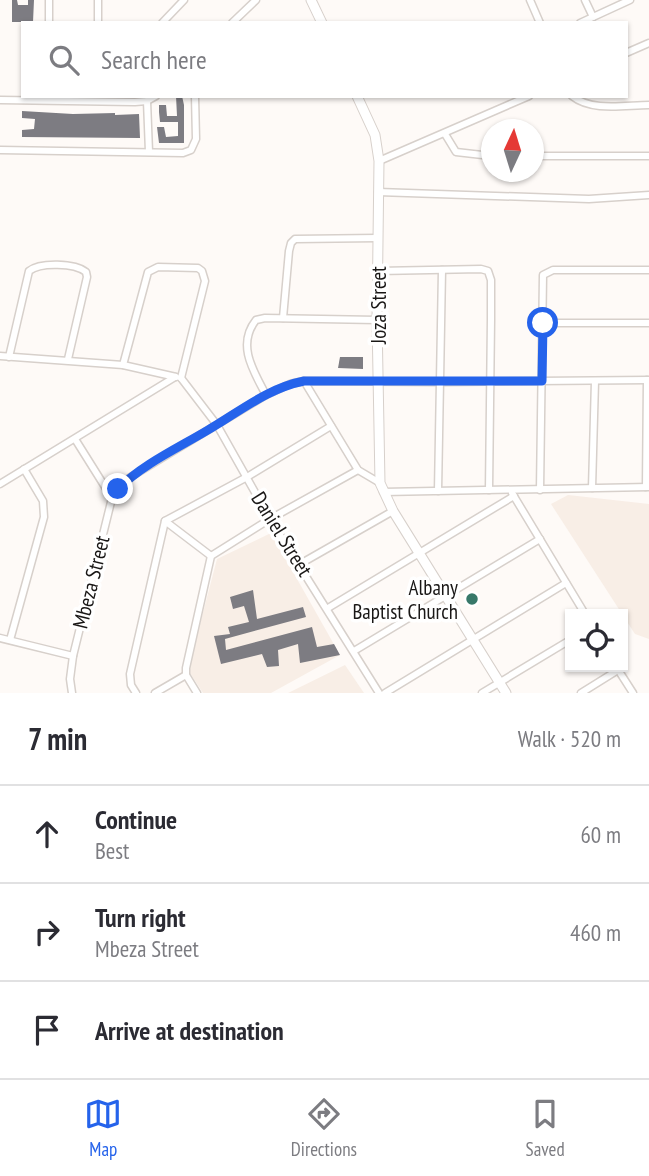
<!DOCTYPE html>
<meta charset="utf-8">
<style>
:root{--surface:#fff;--page:#f2f2f3;--text:#2b2b33;--muted:#7c7c81;--line:#e1e1e2;--accent:#2563eb}
body{margin:0;font-family:"PT Sans Narrow",sans-serif;background:var(--page);color:var(--text)}
.controls{position:absolute;right:21px;bottom:21px;display:grid;overflow:hidden;border-radius:0px;box-shadow:0 2px 5px #0004}
.controls button{width:63px;height:63px;display:grid;place-items:center;padding:0;border:0;border-bottom:2px solid var(--line);background:var(--surface);color:var(--text);font:35px sans-serif}
.compass{position:absolute;left:481px;top:119px;width:63px;height:63px;border-radius:50%;background:var(--surface);box-shadow:0 2px 5px #0004;rotate:4deg}
.stop{position:absolute;width:21px;height:21px;margin:-16px;border:5px solid #2563eb;border-radius:50%;background:#fff}
.stop.end{background:#2563eb;border-color:#fff;box-shadow:0 2px 7px #0008}
.list{margin:0;padding:0;list-style:none}
h2{display:flex;justify-content:space-between;align-items:center;height:91px;margin:0;padding:0 28px;font-size:30px}
h2 small{font-size:23px;font-weight:400;color:var(--muted)}
.list li{display:grid;grid-template-columns:46px 1fr auto;gap:21px;align-items:center;box-sizing:border-box;height:98px;padding:0 28px;border-top:2px solid var(--line)}
.list b{display:block;font-size:26px;white-space:nowrap}
.list p{margin:0;font-size:23px;white-space:nowrap;color:var(--muted)}
.list em{font-size:23px;font-style:normal;color:var(--muted)}
.icon{flex:none;width:38px;height:38px;fill:none;stroke:currentColor;stroke-width:2;stroke-linecap:round;stroke-linejoin:round}
.map{position:relative;flex:none;width:649px;height:693px;overflow:hidden}
.search{position:absolute;background:var(--surface);box-shadow:0 2px 5px #0004;left:21px;right:21px;top:21px;height:77px;display:flex;align-items:center;gap:18px;box-sizing:border-box;padding:0 24px;border-radius:0px;color:var(--muted);font-size:26px}
.sheet{height:385px;background:var(--surface)}
nav{display:flex;justify-content:space-around;align-items:center;box-sizing:border-box;height:98px;border-top:2px solid var(--line);background:var(--surface);font-size:19px;color:var(--muted)}
nav a{display:grid;justify-items:center;gap:4px}
nav .on{color:var(--accent)}
.map>svg:first-child{display:block}
</style>
<div class="map">
<svg width="649" height="693" viewBox="0 0 649 693">
<rect width="100%" height="100%" fill="#fefaf7"/>
<g fill="#f8eee6">
<polygon points="568,495 649,504 649,639 635,634 551,504"/>
<polygon points="271,533 340,655 271,693 203,693 188,670 217,559"/>
<polygon points="345,665 364,693 288,693"/>
</g>
<g fill="#7d7c82">
<polygon points="12,0 17,0 18,5 28,5 28,0 34,0 33,22 12,22"/>
<polygon points="176,96 182,96 184,105 184,143 159,143 157,127 164,127 166,137 178,136 178,122 160,122 159,112 159,105 166,105 167,116 177,116"/>
<polygon points="22,111 73,114 115,113 115,115 139,114 140,138 22,137 22,130 34,129 35,119 22,118"/>
<polygon points="340,357 363,357 363,369 338,368"/>
<polygon points="253,590 257,619 303,607 306,617 225,639 226,650 312,627 317,647 334,644 340,655 300,663 298,644 278,650 279,666 267,667 262,654 221,664 214,636 230,634 228,627 249,622 244,606 233,609 230,597"/>
</g>
<g fill="none" stroke-linecap="round" stroke-linejoin="round">
<defs>
<g id="street">
<polyline points="49,0 49,23"/>
<polyline points="98,0 98,23"/>
<polyline points="530,0 540,23"/>
<polyline points="585,0 593,17"/>
<polyline points="162,23 184,0"/>
<polyline points="232,23 256,0"/>
<polyline points="580,23 630,0"/>
<polyline points="626,53 649,43"/>
<path d="M 572,96 C 592,112 625,105 649,105"/>
<polyline points="0,100 135,102 147,101 156,96"/>
<polyline points="147,101 149,152"/>
<polyline points="445,134 456,152 491,156"/>
<polyline points="0,150 183,153 191,150 196,139 195,96"/>
<polyline points="534,156 649,156"/>
<polyline points="379,161 529,96"/>
<polyline points="378,192 589,199 649,195"/>
<polyline points="378,271 481,269 488,271 491,280 491,319 489,490"/>
<polyline points="283,318 289,251 291,243 295,239 378,238"/>
<polyline points="543,323 649,323"/>
<polyline points="0,356 123,365 176,377"/>
<path d="M 9,357 L 29,271 C 40,262 75,263 86,272 L 87,277 L 68,359"/>
<polyline points="123,365 148,272 158,267 198,268 202,271 205,281 181,378"/>
<polyline points="181,378 217,425 270,519 379,693"/>
<polyline points="304,381 358,470 380,483"/>
<path d="M 266,395 C 254,372 236,345 256,320 L 265,318 L 377,320"/>
<polyline points="75,439 112,498"/>
<polyline points="0,484 175,377"/>
<polyline points="646,487 647,380"/>
<polyline points="592,488 595,381"/>
<polyline points="540,490 543,275 553,270 649,270"/>
<polyline points="438,491 442,270"/>
<polyline points="383,492 649,487"/>
<polyline points="512,493 585,614"/>
<polyline points="165,521 211,556"/>
<polyline points="300,564 393,511"/>
<polyline points="328,608 514,496"/>
<polyline points="0,638 73,656"/>
<polyline points="10,640 44,517 43,501 24,469"/>
<polyline points="354,651 540,539"/>
<polyline points="617,668 633,693"/>
<polyline points="72,693 70,679 73,656 112,498 129,478 266,395 290,384 304,381 440,382 649,380"/>
<polyline points="136,693 131,685 130,674 165,521 247,477 331,426"/>
<polyline points="155,693 186,675"/>
<polyline points="197,693 186,675 186,668 211,556 270,519 358,470"/>
<polyline points="385,693 566,583"/>
<polyline points="482,693 570,640"/>
<polyline points="581,693 618,670"/>
</g>
<g id="secondary">
<polyline points="311,0 322,23"/>
<polyline points="357,96 375,135 379,161 377,320 380,483 393,511 506,693"/>
</g>
</defs>
<use href="#street" stroke="#d7d0cb" stroke-width="9"/>
<use href="#secondary" stroke="#d7d0cb" stroke-width="11"/>
<use href="#street" stroke="#fff" stroke-width="6"/>
<use href="#secondary" stroke="#fff" stroke-width="9"/>
</g>
<g fill="none" stroke-linecap="round" stroke-linejoin="round">
<path stroke="#2563eb" stroke-width="9" d="M 118,489 C 143,464 178,448 208,430 C 239,412 268,388 304,381 L 542,381 L 543,323"/>
</g>
<circle fill="#377869" stroke="#fff" stroke-width="2.5" cx="472" cy="599" r="7"/>
<g text-anchor="middle" dominant-baseline="central" stroke-width="7" stroke-linejoin="round" paint-order="stroke">
<g font-size="21" fill="#191716" stroke="#fff">
<text transform="translate(378 305) rotate(-90)">Joza Street</text>
<text transform="translate(282 534) rotate(58)">Daniel Street</text>
<text transform="translate(91 582) rotate(-76)">Mbeza Street</text>
</g>
<g font-size="21" fill="#191716" stroke="#fff" text-anchor="end">
<text x="458" y="587">Albany<tspan x="458" dy="24">Baptist Church</tspan></text>
</g>
</g>
</svg>
<div class="controls">
<button><svg class="icon" aria-label="locate" viewBox="0 0 24 24"><circle cx="12" cy="12" r="6"/><path d="M12 2v4M12 18v4M2 12h4M18 12h4"/></svg></button>
</div>
<svg class="compass" viewBox="-18 -18 36 36"><path d="M0-13l5 13h-10z" fill="#e53935"/><path d="M0 13l5-13h-10z" fill="#7c7c81"/></svg>
<div class="stop" style="left:543px;top:323px"></div>
<div class="stop end" style="left:118px;top:489px"></div>
<div class="search"><svg class="icon" aria-label="search" viewBox="0 0 24 24"><circle cx="10" cy="10" r="6"/><path d="M15 15l6 6"/></svg>Search here</div>
</div>
<section class="sheet">
<h2>7 min<small>Walk · 520 m</small></h2>
<ul class="list">
<li><svg class="icon" aria-label="ahead" viewBox="0 0 24 24"><path d="M12 20V5M6 11l6-6 6 6"/></svg><div><b>Continue</b><p>Best</p></div><em>60 m</em></li>
<li><svg class="icon" aria-label="right" viewBox="0 0 24 24"><path d="M7 20v-9h11M14 6l5 5-5 5"/></svg><div><b>Turn right</b><p>Mbeza Street</p></div><em>460 m</em></li>
<li><svg class="icon" aria-label="arrive" viewBox="0 0 24 24"><path d="M6 21V4h12l-3 4 3 4H6"/></svg><div><b>Arrive at destination</b></div></li>
</ul>
</section>
<nav>
<a class="on"><svg class="icon" aria-label="map" viewBox="0 0 24 24"><path d="M3 6l6-2 6 2 6-2v14l-6 2-6-2-6 2zM9 4v14M15 6v14"/></svg>Map</a>
<a><svg class="icon" aria-label="directions" viewBox="0 0 24 24"><path d="M12 3l9 9-9 9-9-9zM9 14v-3h6M13 9l2 2-2 2"/></svg>Directions</a>
<a><svg class="icon" aria-label="saved" viewBox="0 0 24 24"><path d="M7 4h10v16l-5-4-5 4z"/></svg>Saved</a>
</nav>
